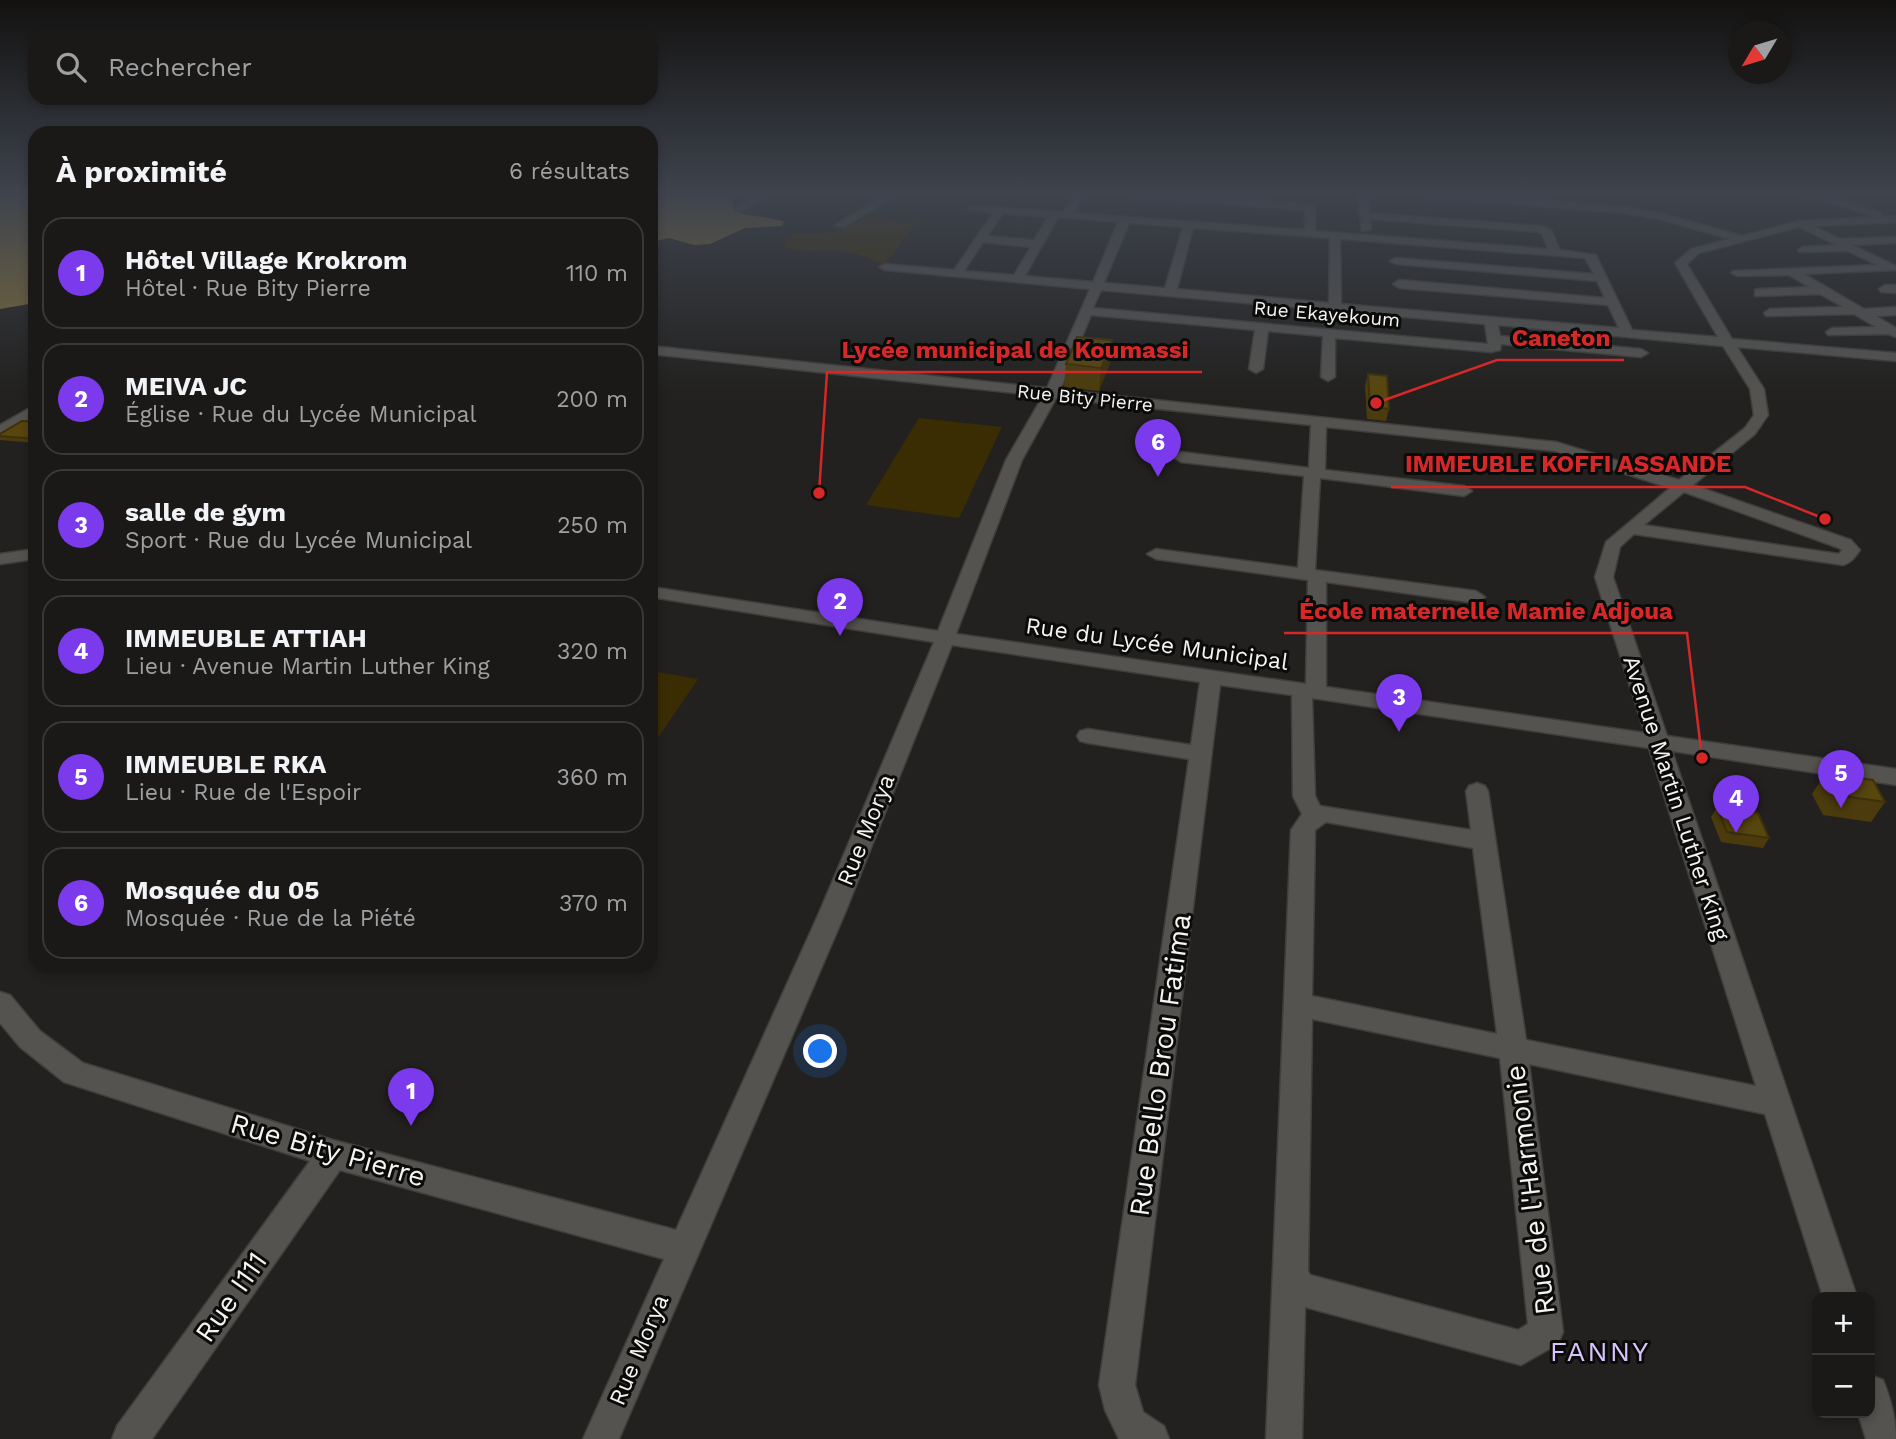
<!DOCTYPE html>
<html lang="fr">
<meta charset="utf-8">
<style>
:root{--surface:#1a1917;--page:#272624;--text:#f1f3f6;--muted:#9fa0a1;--line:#383836;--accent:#7c3aed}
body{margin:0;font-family:"Work Sans",sans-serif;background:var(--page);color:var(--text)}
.controls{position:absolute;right:21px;bottom:21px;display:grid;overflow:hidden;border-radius:14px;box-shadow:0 4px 10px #0003}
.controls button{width:63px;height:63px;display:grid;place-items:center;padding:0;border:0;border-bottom:2px solid var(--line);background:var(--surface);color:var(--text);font:35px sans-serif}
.compass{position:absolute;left:1728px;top:21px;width:63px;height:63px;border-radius:50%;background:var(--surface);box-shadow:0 4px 10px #0003;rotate:232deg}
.you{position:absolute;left:821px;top:1052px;width:24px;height:24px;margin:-18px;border:5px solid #fff;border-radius:50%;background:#1a73e8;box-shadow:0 0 0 10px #1a73e833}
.badge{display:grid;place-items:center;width:46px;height:46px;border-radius:50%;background:var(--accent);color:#fff;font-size:23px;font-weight:700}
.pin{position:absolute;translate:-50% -58px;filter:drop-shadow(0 2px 4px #0008)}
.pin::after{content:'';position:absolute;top:37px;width:24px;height:21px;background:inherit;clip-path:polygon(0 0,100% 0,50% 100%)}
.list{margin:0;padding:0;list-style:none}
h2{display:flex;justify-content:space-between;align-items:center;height:91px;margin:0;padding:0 28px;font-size:30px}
h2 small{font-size:23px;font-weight:400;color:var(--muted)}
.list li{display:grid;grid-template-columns:46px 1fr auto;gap:21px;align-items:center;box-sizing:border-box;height:112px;margin:0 14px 14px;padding:0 14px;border:2px solid var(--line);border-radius:21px}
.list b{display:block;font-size:26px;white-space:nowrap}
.list p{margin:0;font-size:23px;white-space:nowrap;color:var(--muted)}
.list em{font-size:23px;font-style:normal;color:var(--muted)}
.icon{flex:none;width:38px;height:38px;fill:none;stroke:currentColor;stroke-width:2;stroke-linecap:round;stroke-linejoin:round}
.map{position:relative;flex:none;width:1896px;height:1439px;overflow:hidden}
.search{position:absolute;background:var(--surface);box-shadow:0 4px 10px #0003;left:28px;top:28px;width:630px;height:77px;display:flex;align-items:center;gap:18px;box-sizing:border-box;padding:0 24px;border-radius:21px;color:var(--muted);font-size:26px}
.panel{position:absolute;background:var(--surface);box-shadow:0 4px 10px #0003;left:28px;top:126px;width:630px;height:847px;border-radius:21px}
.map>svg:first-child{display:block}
</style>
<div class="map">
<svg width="1896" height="1439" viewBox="0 0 1896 1439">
<rect width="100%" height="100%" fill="#22211f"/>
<g fill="#3a2d03">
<path d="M 871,216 L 902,223 L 914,219 L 925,220 L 914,225 L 882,268 L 879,262 C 866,257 854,252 840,251 C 821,249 802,255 784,246 L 787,240 L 793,237 L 792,234 L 836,232 Z"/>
<polygon points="919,418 1002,427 959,518 866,505"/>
<polygon points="651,671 698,679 651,748"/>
</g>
<g fill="#7f6d39">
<polygon points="0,193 35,193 35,303 0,309"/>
<polygon points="651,193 729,196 739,213 784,221 782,226 745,228 710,244 694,245 669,238 651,242"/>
</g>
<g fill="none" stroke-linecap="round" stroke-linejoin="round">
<defs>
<g id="minor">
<polygon points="758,193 770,193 744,210 736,210 736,206"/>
<polygon points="887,193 899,193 844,227 835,225"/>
<path d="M 1074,193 L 1084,193 L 1074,213 L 1305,230 L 1305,210 L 1122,196 L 1117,193 L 1159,193 L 1310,204 L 1315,207 L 1315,231 L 1548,249 L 1542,234 L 1539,232 L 1370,219 L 1371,229 L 1362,231 L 1357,193 L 1367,193 L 1369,213 L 1541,226 L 1551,230 L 1560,250 L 1596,255 L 1632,330 L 1718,337 L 1675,263 L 1691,249 L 1730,239 L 1659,219 L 1624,213 L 1418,196 L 1413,193 L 1451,193 L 1624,207 L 1660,213 L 1742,236 L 1799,221 L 1874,217 L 1840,205 L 1790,193 L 1829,197 L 1825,193 L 1836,193 L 1851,203 L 1882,213 L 1882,217 L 1896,216 L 1896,222 L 1813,226 L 1840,239 L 1896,237 L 1896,243 L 1852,245 L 1896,266 L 1896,270 L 1804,274 L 1864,309 L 1896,307 L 1896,315 L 1876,316 L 1896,328 L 1896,337 L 1888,334 L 1828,335 L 1826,332 L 1832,328 L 1876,327 L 1854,314 L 1766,316 L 1764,313 L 1770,309 L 1843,307 L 1820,294 L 1755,296 L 1755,290 L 1759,289 L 1809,287 L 1789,275 L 1737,276 L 1731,273 L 1733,271 L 1877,265 L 1848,251 L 1799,252 L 1798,250 L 1803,247 L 1836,245 L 1799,227 L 1699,253 L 1687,264 L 1732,339 L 1896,353 L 1896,361 L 1737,347 L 1764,389 L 1768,415 L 1755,434 L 1693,485 L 1851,540 L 1860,550 C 1855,557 1851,563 1843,565 L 1634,534 L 1620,547 L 1613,577 L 1667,736 L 1896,769 L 1896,785 L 1672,751 L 1857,1297 L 1823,1297 L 1765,1114 L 1529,1064 L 1563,1332 L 1558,1344 L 1521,1365 L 1305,1307 L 1302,1439 L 1266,1439 L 1291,830 L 1302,814 L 1293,796 L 1292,695 L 1220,685 L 1135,1385 L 1143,1412 L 1164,1426 L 1169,1439 L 1119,1439 L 1105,1410 L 1099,1385 L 1189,759 L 1088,743 L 1080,741 L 1077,736 L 1080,731 L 1088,729 L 1191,745 L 1200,682 L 952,645 L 845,913 L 619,1439 L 583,1439 L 664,1259 L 340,1170 L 152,1439 L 112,1439 L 117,1426 L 310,1161 L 64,1082 L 20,1047 L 0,1023 L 0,992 L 10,995 L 40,1031 L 83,1063 L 333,1140 L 676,1230 L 819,913 L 934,642 L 651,597 L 651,587 L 938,631 L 1006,460 L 1043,396 L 651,354 L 651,346 L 1047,388 L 1090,289 L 885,270 L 879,267 L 885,264 L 954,270 L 993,213 L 969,210 L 969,206 L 1064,212 ZM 1003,213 L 1048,217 L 1034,240 L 987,236 ZM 1058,217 L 1118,222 L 1093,282 L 1025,276 ZM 1129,223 L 1183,227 L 1165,288 L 1104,283 ZM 1193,228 L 1330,238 L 1329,303 L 1177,289 ZM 1340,239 L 1585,258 L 1594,274 L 1396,258 L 1390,261 L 1396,264 L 1597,281 L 1605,298 L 1399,280 L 1393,284 L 1399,288 L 1608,305 L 1619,328 L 1341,304 ZM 983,242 L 1031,247 L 1014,275 L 964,271 ZM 1101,290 L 1485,324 L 1488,344 L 1093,308 ZM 1091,315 L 1255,330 L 1249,369 L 1256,373 L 1263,369 L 1268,331 L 1323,336 L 1321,377 L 1328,381 L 1335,377 L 1335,338 L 1491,352 L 1500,350 L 1501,344 L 1641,357 L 1648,353 L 1641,349 L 1500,336 L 1498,325 L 1723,346 L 1750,389 L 1754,415 L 1745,428 L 1679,480 L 1556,442 L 1060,390 ZM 1056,398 L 1311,425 L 1309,468 L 1181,452 L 1173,457 L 1181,462 L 1304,476 L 1298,568 L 1156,549 L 1147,554 L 1156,559 L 1308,580 L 1306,684 L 956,634 L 1022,460 ZM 1326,427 L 1555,451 L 1670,488 L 1606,542 L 1595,577 L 1645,733 L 1326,687 L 1326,582 L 1476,603 L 1485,597 L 1476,591 L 1315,570 L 1320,478 L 1464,496 L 1472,491 L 1464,486 L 1325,470 ZM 1684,492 L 1839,548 L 1842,550 L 1839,554 L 1644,525 ZM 1312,698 L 1649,748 L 1756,1086 L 1526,1040 L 1488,791 L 1485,786 L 1477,783 L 1469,786 L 1466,791 L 1471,830 L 1320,806 L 1315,796 ZM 1326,822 L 1473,848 L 1497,1034 L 1312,996 L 1315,830 ZM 1312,1019 L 1500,1058 L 1528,1324 L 1518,1330 L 1310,1275 L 1308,1271 Z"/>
<polygon points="1885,285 1896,285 1896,293 1881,292 1879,289"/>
<polygon points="35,405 35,415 0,436 0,425"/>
<polygon points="35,549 35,559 0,564 0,554"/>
<path d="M 1870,1375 L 1883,1380 C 1891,1400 1896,1418 1896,1439 L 1866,1439 L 1858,1413 L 1870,1413 Z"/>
</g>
</defs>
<use href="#minor" stroke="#3e3e3c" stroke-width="3"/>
<use href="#minor" fill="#545350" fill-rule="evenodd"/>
</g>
<g fill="#4c3c0d">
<polygon points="1112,340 1110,363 1099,391 1064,387 1066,364"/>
<polygon points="1368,374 1389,409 1386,421 1367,419 1365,386"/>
<polygon points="35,422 35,443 0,440 0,434"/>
<polygon points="1825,774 1885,802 1871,822 1823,815 1812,794"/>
<polygon points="1717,807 1769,838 1763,848 1721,842 1711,817"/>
</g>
<polygon fill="#3e310a" points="1112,340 1110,363 1099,391 1101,368"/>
<g fill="#58460f" stroke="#3e310a" stroke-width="2">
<polygon points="1077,337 1112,340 1101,368 1066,364"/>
<polygon points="1368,374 1387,376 1389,409 1370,407"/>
<polygon points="22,421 35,422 35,439 0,436 0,434"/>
<polygon points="1825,774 1873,780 1885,802 1836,795"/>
<polygon points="1717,807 1758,813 1769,838 1727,832"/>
</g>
<linearGradient id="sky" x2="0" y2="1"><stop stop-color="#131211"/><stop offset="0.49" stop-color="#3e434d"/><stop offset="1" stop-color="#3e434d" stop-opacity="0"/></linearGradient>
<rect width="1896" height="394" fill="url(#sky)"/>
<g text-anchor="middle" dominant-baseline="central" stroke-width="6" stroke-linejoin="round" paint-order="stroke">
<g font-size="19" fill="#f5f4f3" stroke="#0b0b0a">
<text transform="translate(1327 314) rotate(5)">Rue Ekayekoum</text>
<text transform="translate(1085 398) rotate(6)">Rue Bity Pierre</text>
</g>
<g font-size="23" fill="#f5f4f3" stroke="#0b0b0a">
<text transform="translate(1157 644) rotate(8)">Rue du Lycée Municipal</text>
<text transform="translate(1676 798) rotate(72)">Avenue Martin Luther King</text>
<text transform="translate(866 830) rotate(-68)">Rue Morya</text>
<text transform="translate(639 1350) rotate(-67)">Rue Morya</text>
</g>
<g font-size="28" fill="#f5f4f3" stroke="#0b0b0a">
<text transform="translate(1160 1065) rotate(-82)">Rue Bello Brou Fatima</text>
<text transform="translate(328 1150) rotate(16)">Rue Bity Pierre</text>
<text transform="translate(1530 1190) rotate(-97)">Rue de l'Harmonie</text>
<text transform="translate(231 1297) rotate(-55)">Rue I111</text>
</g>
<g font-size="28" letter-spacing="2" fill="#d7c4fd" stroke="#0b0b0a">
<text x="1600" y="1351">FANNY</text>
</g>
</g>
<path fill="none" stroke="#d62828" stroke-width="2.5" d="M1376 403L1497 360H1624M819 493L827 372H1202M1825 519L1745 487H1391M1702 758L1687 633H1284"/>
<g fill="#d62828" stroke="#0b0b0a" stroke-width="2.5">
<circle cx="1376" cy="403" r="7"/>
<circle cx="819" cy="493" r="7"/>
<circle cx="1825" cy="519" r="7"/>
<circle cx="1702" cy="758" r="7"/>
</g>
<g font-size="24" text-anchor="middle" font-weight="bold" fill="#d62828" stroke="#0b0b0a" stroke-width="6" stroke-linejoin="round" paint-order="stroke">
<text x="1561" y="346">Caneton</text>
<text x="1015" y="358">Lycée municipal de Koumassi</text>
<text x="1568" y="472">IMMEUBLE KOFFI ASSANDE</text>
<text x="1486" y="619">École maternelle Mamie Adjoua</text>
</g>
</svg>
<div class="controls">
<button>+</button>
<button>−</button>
</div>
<svg class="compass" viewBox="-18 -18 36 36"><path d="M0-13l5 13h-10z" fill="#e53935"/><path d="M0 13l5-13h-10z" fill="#9fa0a1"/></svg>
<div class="you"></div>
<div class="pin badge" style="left:411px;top:1126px">1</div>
<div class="pin badge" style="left:840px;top:636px">2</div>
<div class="pin badge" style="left:1399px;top:732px">3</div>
<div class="pin badge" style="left:1736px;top:833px">4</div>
<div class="pin badge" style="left:1841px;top:808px">5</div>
<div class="pin badge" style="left:1158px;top:477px">6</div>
<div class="search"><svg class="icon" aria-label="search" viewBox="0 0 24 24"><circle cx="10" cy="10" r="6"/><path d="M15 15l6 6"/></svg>Rechercher</div>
<section class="panel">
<h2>À proximité<small>6 résultats</small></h2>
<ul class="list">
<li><span class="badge">1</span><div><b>Hôtel Village Krokrom</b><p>Hôtel · Rue Bity Pierre</p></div><em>110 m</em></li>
<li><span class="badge">2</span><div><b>MEIVA JC</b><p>Église · Rue du Lycée Municipal</p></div><em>200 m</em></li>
<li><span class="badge">3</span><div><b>salle de gym</b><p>Sport · Rue du Lycée Municipal</p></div><em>250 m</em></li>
<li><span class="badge">4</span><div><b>IMMEUBLE ATTIAH</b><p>Lieu · Avenue Martin Luther King</p></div><em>320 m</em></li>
<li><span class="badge">5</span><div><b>IMMEUBLE RKA</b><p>Lieu · Rue de l'Espoir</p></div><em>360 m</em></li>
<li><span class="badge">6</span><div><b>Mosquée du 05</b><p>Mosquée · Rue de la Piété</p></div><em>370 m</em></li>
</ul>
</section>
</div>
